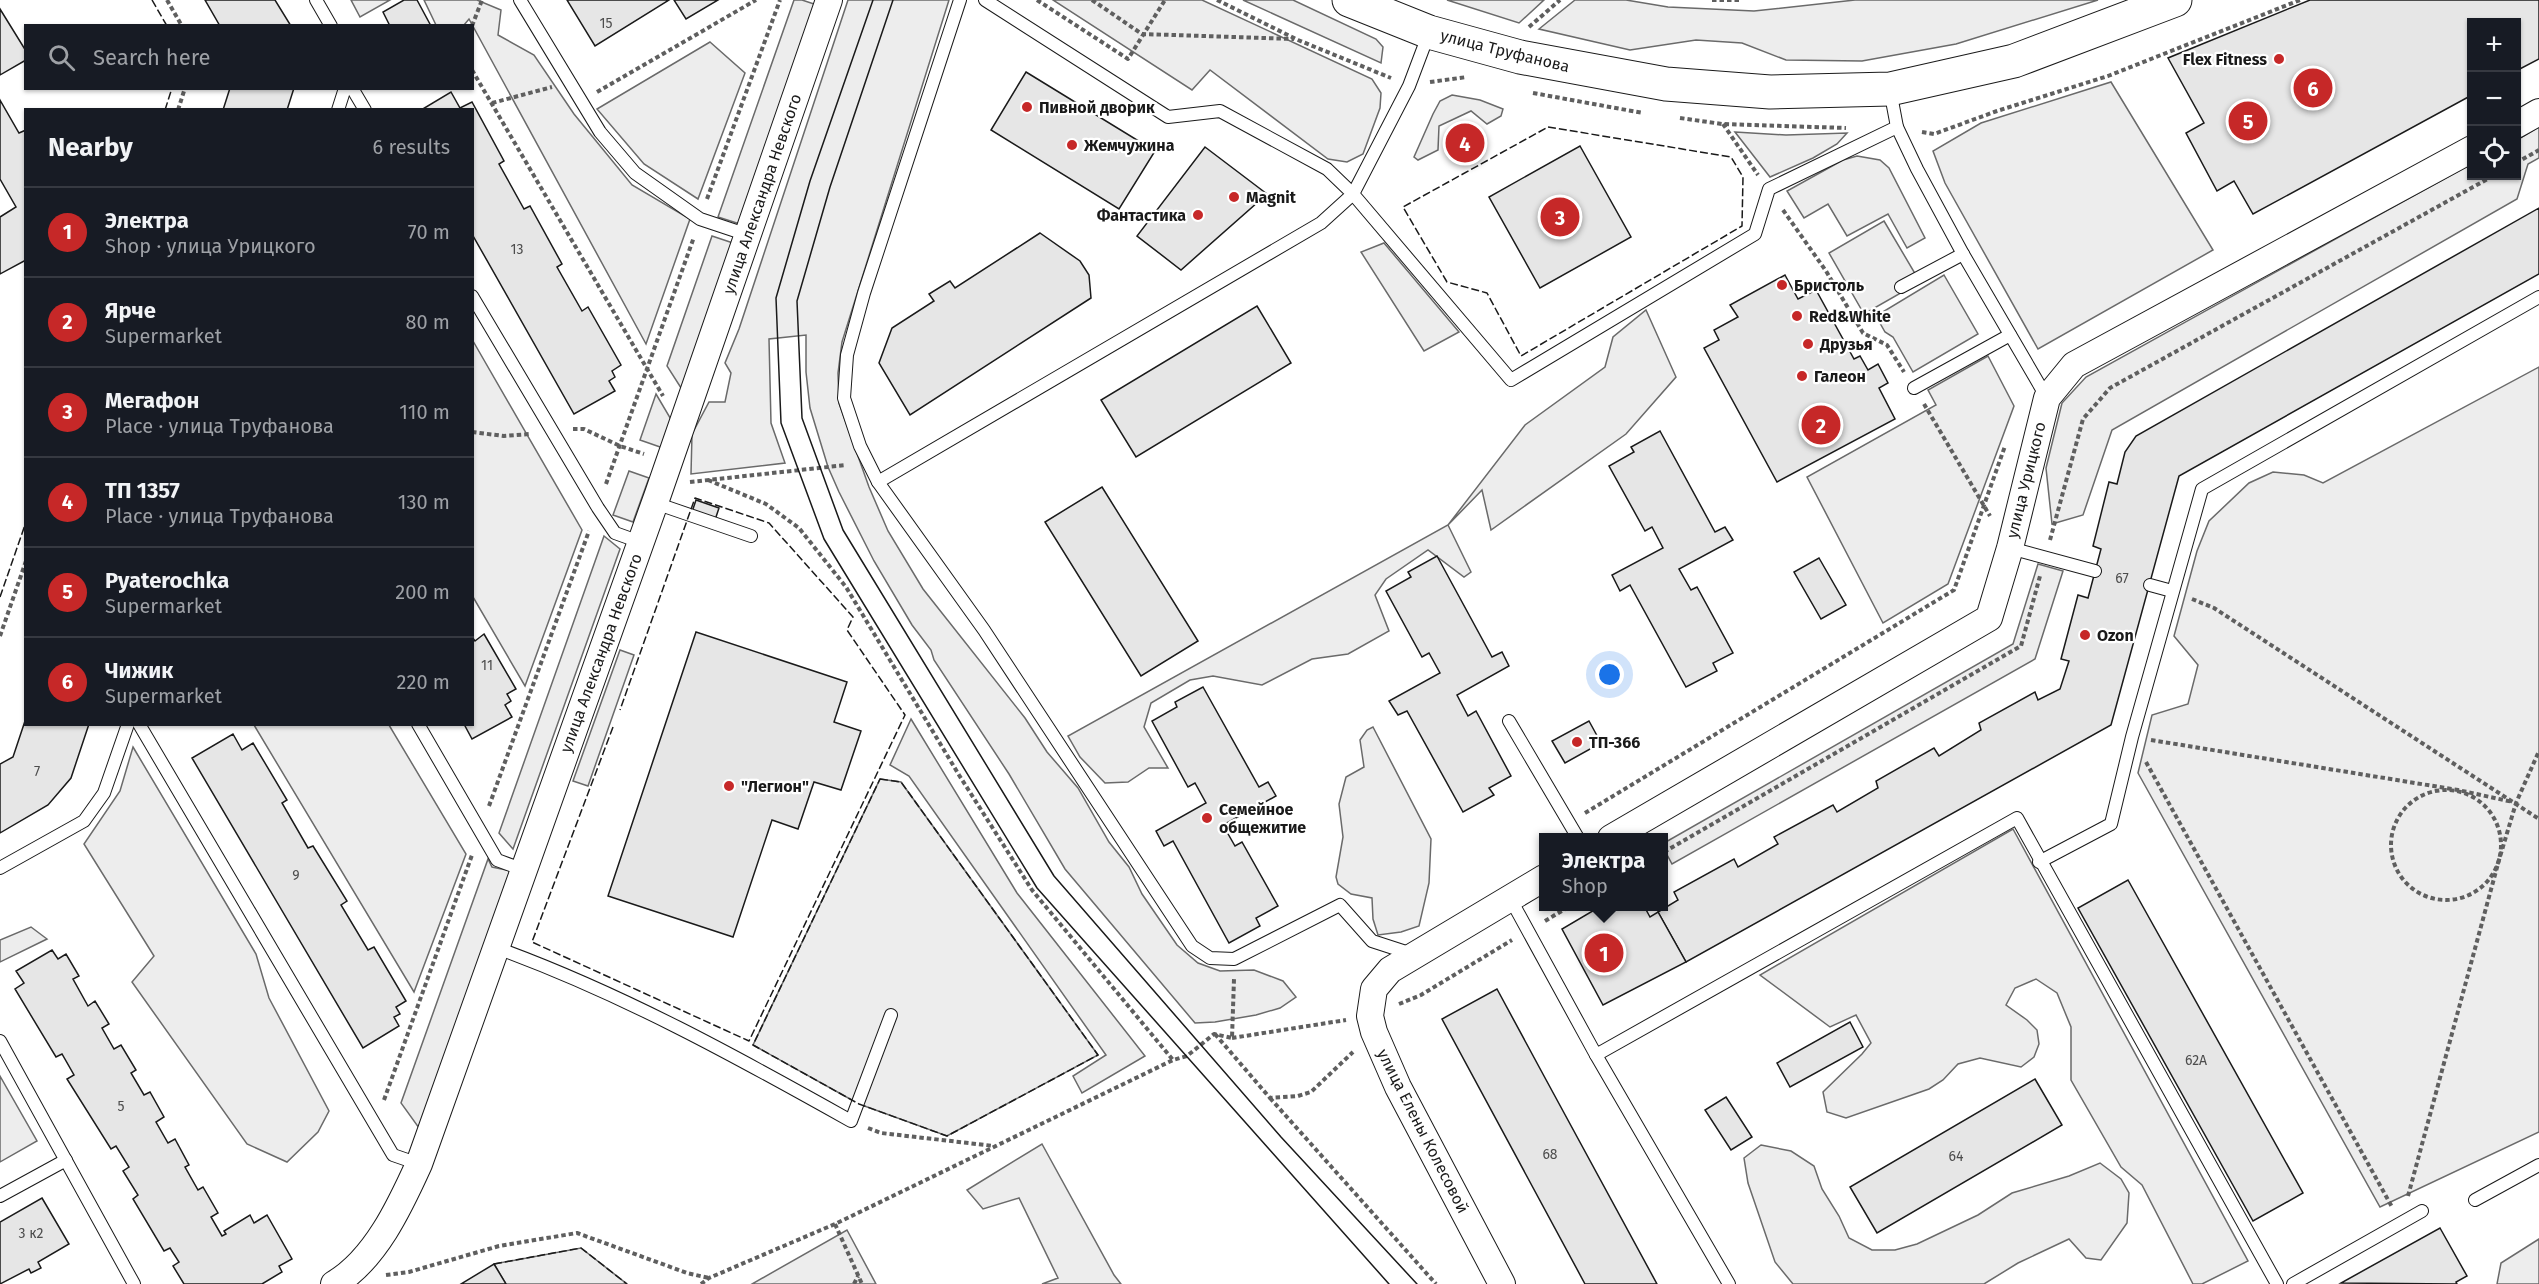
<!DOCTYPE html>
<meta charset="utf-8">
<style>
:root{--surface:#171b24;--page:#20242c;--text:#f1f3f6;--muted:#9ea1a6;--line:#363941;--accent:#c62828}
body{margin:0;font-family:"Fira Sans",sans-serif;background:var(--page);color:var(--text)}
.controls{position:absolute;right:18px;top:18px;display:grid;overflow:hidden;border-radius:0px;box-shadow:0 2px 4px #0004}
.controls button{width:54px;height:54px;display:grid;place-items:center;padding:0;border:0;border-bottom:2px solid var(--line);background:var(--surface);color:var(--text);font:30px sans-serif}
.you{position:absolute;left:1610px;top:675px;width:21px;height:21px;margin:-15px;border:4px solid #fff;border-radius:50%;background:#1a73e8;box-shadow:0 0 0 9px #1a73e833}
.badge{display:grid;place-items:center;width:39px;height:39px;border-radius:50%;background:var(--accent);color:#fff;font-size:20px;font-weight:700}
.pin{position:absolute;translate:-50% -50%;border:3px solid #fff;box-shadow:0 2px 6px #0006}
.popup{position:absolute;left:1539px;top:833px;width:129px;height:78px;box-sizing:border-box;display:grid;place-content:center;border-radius:0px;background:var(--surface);filter:drop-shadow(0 2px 4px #0005);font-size:20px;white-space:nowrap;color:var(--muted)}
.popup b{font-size:22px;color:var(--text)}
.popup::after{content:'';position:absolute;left:50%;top:100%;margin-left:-12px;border:12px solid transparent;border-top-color:var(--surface)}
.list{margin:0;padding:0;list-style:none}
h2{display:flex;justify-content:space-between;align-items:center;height:78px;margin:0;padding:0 24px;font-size:26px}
h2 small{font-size:20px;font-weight:400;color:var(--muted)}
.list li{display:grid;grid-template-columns:39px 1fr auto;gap:18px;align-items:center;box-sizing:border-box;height:90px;padding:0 24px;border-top:2px solid var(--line)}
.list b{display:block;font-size:22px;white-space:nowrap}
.list p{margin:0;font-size:20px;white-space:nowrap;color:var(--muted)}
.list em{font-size:20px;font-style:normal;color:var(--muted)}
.icon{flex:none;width:33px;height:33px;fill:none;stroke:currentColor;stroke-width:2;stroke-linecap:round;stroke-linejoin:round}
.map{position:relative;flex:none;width:2539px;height:1284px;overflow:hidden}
.search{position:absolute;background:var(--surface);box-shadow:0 2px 4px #0004;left:24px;top:24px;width:450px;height:66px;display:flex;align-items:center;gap:15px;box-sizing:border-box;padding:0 21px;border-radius:0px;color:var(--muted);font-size:22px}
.panel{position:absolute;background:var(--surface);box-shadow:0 2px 4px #0004;left:24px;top:108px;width:450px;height:618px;border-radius:0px}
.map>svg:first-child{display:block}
</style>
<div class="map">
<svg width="2539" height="1284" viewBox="0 0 2539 1284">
<rect width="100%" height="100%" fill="#fff"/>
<g fill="#ededed" stroke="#6a6a6a" stroke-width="1.5">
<polygon points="351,0 390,0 360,17"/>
<polygon points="424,0 477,0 501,10 498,35 534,55 574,114 632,185 690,219 646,344 469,19 464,25 436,25"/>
<polygon points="794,0 802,0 820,6 743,225 718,217"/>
<polygon points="848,0 949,0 842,342 838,373 839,403 869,487 888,531 923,589 1025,718 1047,752 1078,788 1109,842 1129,867 1142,894 1177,945 1198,963 1220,971 1254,970 1283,981 1296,997 1280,1008 1256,1015 1215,1022 1195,1023 1065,869 1009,774 934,660 931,650 912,625 874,561 839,492 828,467 810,408 806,372 806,335 769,339 771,423 785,463 691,474 692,434 709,402 725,402 731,373 725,363 739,329"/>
<polygon points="1053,0 1202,0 1372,79 1381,93 1380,108 1363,154 1347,162 1328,159 1210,70 1192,90"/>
<polygon points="1243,0 1293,0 1376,39 1383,47 1381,63"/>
<polygon points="1447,0 1544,0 1519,23"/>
<polygon points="1575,0 1626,0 1668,7 1754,11 1855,0 2098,0 1956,44 1862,61 1786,60 1742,43 1696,40 1630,50 1539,29"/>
<polygon points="710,42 745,73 698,199 644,164 597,109"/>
<polygon points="2111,82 2213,250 2038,349 1945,183 1933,151 1981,123"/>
<polygon points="1452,95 1480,100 1503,109 1501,116 1487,124 1471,111 1439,126 1438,150 1418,160 1414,157 1433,114 1440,101"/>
<polygon points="2539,127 2539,158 2528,164 2517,199 2112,430 2083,515 2052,524 2046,468 2062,403 2086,377 2471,164 2472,176 2516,176 2517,140"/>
<polygon points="1735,132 1786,135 1847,133 1837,144 1813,158 1770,177"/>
<polygon points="1857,156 1880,160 1889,168 1925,238 1907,248 1888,214 1847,236 1828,204 1804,218 1787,191 1843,160"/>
<polygon points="1884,221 1920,282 1864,314 1829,253"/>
<polygon points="712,236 736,244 683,391 667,366"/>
<polygon points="1384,243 1459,332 1424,351 1361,252"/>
<polygon points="1944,275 1978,334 1913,372 1893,337 1885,332 1876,316"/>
<polygon points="1646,310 1676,377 1626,434 1491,530 1482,490 1448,525 1471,572 1464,577 1428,550 1386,579 1375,595 1389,631 1348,654 1312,659 1262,685 1213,676 1190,680 1151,703 1144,727 1168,768 1149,768 1128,782 1105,783 1080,757 1068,736 1448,525 1525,425 1605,367 1613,337"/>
<polygon points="473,341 582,530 525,686 473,597"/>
<polygon points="1988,356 2014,406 1948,584 1883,623 1807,477 1936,405 1928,390"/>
<polygon points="2539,367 2539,1132 2380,1207 2138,773 2152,715 2188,704 2198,665 2174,636 2197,551 2209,521 2249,483 2273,472 2304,475 2323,483"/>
<polygon points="656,394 672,421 663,448 640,440"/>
<polygon points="629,471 649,478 633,522 613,515"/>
<polygon points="604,536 620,549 513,849 499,833"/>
<polygon points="2038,564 2063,571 2035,659 1672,864 1664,849 1664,843 2013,644"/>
<polygon points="620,650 634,655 588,786 573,781"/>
<polygon points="911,719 1017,893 1145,1056 1082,1093 1073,1076 1106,1055 909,776 890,765"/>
<polygon points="254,725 389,725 466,854 414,992"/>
<polygon points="1373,727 1431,839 1429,883 1419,926 1401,932 1378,935 1373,919 1372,898 1351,894 1338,884 1336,877 1343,837 1339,804 1346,777 1364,767 1360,740 1367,730"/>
<polygon points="133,747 256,954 269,998 329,1111 318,1132 287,1162 247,1144 132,982 154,956 84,844 120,791"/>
<polygon points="880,779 901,782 1098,1055 947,1136 859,1104 753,1045"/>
<polygon points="2013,829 2248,1261 2202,1284 2193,1284 2142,1185 2121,1167 2071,1080 2071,1027 2057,993 2036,979 2015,988 2006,1005 2027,1020 2037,1030 2039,1044 2034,1057 2021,1067 1980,1058 1958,1064 1943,1080 1929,1089 1846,1118 1827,1112 1823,1092 1862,1054 1871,1043 1856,1015 1830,1027 1760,975"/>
<polygon points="488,859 492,867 511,871 419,1128 401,1103"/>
<polygon points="31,927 47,939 0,962 0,940"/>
<polygon points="0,1076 37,1141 0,1162"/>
<polygon points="1042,1144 1114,1275 1121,1284 1042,1284 1058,1278 1019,1198 983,1209 967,1190"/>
<polygon points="1761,1145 1791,1151 1814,1166 1822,1189 1839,1216 1849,1238 1872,1250 1895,1250 1917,1244 1978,1215 2012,1193 2069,1176 2100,1163 2121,1179 2129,1193 2127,1223 2101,1260 2086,1258 2069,1239 2018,1263 1984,1284 1793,1284 1775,1262 1748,1183 1744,1158"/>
<polygon points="847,1230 876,1284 752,1284"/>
<polygon points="2539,1239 2539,1284 2497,1284 2501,1263"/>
<polygon points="581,1248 627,1284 506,1284 494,1264"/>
</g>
<g fill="#e6e6e6" stroke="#1a1a1a" stroke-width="1.5">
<polygon points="205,0 275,0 291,26 220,26"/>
<polygon points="404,0 417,0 431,26 390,26 383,12"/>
<polygon points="567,0 669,0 595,46"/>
<polygon points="674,0 718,0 686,19"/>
<polygon points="2310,0 2539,0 2539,59 2516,71 2516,22 2472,22 2472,95 2253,214 2234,181 2217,191 2186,133 2204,123 2168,58"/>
<polygon points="0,9 26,51 26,60 0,75"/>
<polygon points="1026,72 1155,151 1119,209 991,130"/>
<polygon points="230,88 294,88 287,110 223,110"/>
<polygon points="451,92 460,108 472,102 504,161 499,164 524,209 530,206 562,264 557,267 582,311 588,307 621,365 612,371 615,377 609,381 615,391 574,414 472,234 472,110 421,110"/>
<polygon points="0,100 19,133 26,130 26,260 0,274 0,217 16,207 0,179"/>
<polygon points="1473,124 1485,148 1457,162 1445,139"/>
<polygon points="1580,146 1631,237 1540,288 1489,197"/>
<polygon points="1205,147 1267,194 1181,270 1137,236"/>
<polygon points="2539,208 2539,274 2179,476 2111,725 1686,962 1658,912 1678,900 1674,892 1734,859 1738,867 1778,844 1774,837 1833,805 1837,812 1878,788 1876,781 1934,748 1939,756 1981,730 1979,723 2035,692 2038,700 2060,689 2069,661 2061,659 2078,595 2088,598 2101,549 2093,546 2109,482 2117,484 2125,452 2136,436"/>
<polygon points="1040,233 1080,261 1089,275 1091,298 910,415 879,363 892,328 934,301 929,294 950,281 955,288"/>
<polygon points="1785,275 1798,299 1816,290 1854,359 1860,356 1868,370 1878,364 1888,383 1879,388 1895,419 1777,482 1704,348 1719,340 1714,330 1738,317 1730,305"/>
<polygon points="1257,306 1291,363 1136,457 1101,400"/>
<polygon points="1660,431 1715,532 1725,527 1733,540 1679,569 1691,590 1697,587 1733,653 1713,663 1717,671 1686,687 1630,585 1620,591 1612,575 1663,548 1652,527 1645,531 1609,466 1634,452 1631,447"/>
<polygon points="1102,487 1198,641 1141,676 1045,522"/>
<polygon points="696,500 719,508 715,520 692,512"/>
<polygon points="1437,556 1492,657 1502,652 1509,666 1457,695 1468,716 1476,711 1511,776 1489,788 1494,795 1463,812 1407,711 1398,715 1389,701 1440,673 1429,653 1422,657 1386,591 1411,577 1408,572"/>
<polygon points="1819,558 1846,605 1821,619 1794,572"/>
<polygon points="696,632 847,682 834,722 861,731 841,790 814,782 798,829 772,820 733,937 608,896"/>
<polygon points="484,634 516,689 507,694 511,701 505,705 512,717 472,739 464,724 472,724 472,637 475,641"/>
<polygon points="1203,687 1259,787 1268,782 1276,796 1223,825 1235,846 1242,842 1278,906 1256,918 1260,926 1229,943 1173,841 1164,846 1156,831 1206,803 1195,783 1188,787 1152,721 1177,707 1175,702"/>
<polygon points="26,718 26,724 89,724 71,778 48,805 0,833 0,764 13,757"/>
<polygon points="1589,721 1601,743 1565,763 1552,741"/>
<polygon points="233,734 242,750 253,743 287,800 282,803 308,848 313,846 347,901 341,905 368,950 374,947 406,1001 396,1007 400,1014 394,1017 399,1026 363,1048 192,758"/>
<polygon points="2128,880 2303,1193 2253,1221 2078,908"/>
<polygon points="1601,906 1644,906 1650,917 1658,912 1686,962 1603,1005 1562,929"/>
<polygon points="52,950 58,959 66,954 79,976 73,979 88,1006 95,1001 109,1024 102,1028 114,1049 121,1045 136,1070 131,1073 144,1095 150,1092 164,1117 156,1122 168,1143 175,1139 189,1165 185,1167 198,1190 203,1187 218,1213 211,1217 222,1236 226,1234 224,1231 250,1215 254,1223 267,1215 292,1259 279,1266 282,1272 262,1284 184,1284 173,1266 179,1262 170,1248 164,1251 133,1199 138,1195 123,1171 129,1167 116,1146 111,1149 67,1079 74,1075 62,1054 56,1057 15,989 24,983 16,971"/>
<polygon points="1497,989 1544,1076 1657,1284 1585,1284 1442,1019"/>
<polygon points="1850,1022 1863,1047 1790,1087 1777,1063"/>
<polygon points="2035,1079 2062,1125 1877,1233 1850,1187"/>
<polygon points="1726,1097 1752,1137 1731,1150 1705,1110"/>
<polygon points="42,1198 69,1244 38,1262 41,1268 31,1273 29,1269 0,1284 0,1222"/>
<polygon points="2440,1228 2467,1276 2456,1282 2457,1284 2341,1283"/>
<polygon points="494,1264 506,1284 461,1284"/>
</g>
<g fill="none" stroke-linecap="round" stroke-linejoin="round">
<defs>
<g id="lane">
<polyline points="316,0 331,26"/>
<polyline points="520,0 600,132 635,173 700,219 748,235"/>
<polyline points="985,0 1168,117 1220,111 1327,169 1353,194 1321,223 878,482 984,630 1192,946 1210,958 1234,959 1340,905 1372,941 1412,954"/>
<polyline points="1429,33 1409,86 1353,194 1511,380 1755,234 1769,189 1897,127"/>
<polyline points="352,88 365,110"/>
<polyline points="1890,90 1897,127 1917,169 1963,254 2047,398"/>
<polyline points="338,110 345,88"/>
<polyline points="1901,287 1963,254"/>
<polyline points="472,296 598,508 615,533 640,542"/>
<polyline points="1914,388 2010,335"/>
<polyline points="878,482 860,446 844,398 847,355 864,293 960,0"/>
<polyline points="655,503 751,536"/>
<polyline points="2010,548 2095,571"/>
<polyline points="2150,585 2172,591"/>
<polyline points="1509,721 1578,838"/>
<polyline points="139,724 393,1155 419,1164"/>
<polyline points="418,724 497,860 524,870"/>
<polyline points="2039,862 2111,824 2132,737 2202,489 2539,297"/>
<polyline points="0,868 84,821 104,793 128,724"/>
<polyline points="1510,898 1596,1055 2017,818 2277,1284"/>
<path d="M 497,948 C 621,993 737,1057 851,1121 L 891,1015"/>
<polyline points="0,1041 134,1284"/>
<polyline points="1596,1055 1729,1284"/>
<polyline points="0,1196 66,1160"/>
<polyline points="2475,1200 2539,1165"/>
<polyline points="2293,1284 2422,1211"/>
</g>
<g id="street">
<polyline points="2516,125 2539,112"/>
<polyline points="1611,838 1989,618 2010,548 2047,398 2074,365 2472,149"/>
<path d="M 334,1284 C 375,1260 400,1206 419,1164 L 658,494 L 829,0"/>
<polyline points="1502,1284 1398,1087 1374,1032 1370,1016 1374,989 1390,970 1544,878"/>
</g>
<polyline id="secondary" points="1349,0 1429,32 1520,57 1666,84 1770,92 1890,89 2014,61 2175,0"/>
</defs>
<use href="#lane" stroke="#1a1a1a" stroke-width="14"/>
<use href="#street" stroke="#1a1a1a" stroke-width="28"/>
<use href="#secondary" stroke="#1a1a1a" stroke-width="35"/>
<g stroke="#5f5f5f" stroke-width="4" stroke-dasharray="4.5 3" stroke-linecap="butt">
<polyline points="167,0 182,26"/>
<polyline points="1037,0 1128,59 1165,0"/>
<polyline points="1092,0 1142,34 1294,39"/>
<polyline points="1217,0 1298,40 1391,78"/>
<polyline points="1712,0 1741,0"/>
<polyline points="472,26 482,0"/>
<polyline points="1529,27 1560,0"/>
<polyline points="472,70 663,396"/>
<polyline points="1430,82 1467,77"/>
<polyline points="597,92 756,0"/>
<polyline points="1533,93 1643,113"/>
<polyline points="492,103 552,87"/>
<polyline points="178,110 185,88"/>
<polyline points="1680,118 1722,124 1846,128"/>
<polyline points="1723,124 1758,175"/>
<polyline points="1922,132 1934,134 1997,111 2108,76 2300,0"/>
<polyline points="2516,163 2539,150"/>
<polyline points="707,199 780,0"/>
<polyline points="1783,210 1826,271 1863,333 1887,345 1904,372"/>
<polyline points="1924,404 1990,516"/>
<polyline points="573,429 584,429 620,446 644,454"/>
<polyline points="472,432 504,436 530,434"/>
<polyline points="708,480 766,504 799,528 846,587 959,775 1032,890 1173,1060"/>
<polyline points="690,482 846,465"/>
<polyline points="606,484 694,237"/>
<polyline points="2050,540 2083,419 2110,388 2493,176"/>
<polyline points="2192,599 2214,608 2539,819"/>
<polyline points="0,636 26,561"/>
<polyline points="2151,740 2458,790 2513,802"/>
<polyline points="2146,762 2392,1207"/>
<circle cx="2446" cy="845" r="55"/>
<polyline points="489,806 589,531"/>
<polyline points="1585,813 1954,590 2005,446"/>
<polyline points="1664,852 2021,646 2040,576"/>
<polyline points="1545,921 1570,906"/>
<polyline points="1399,1004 1421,995 1512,940"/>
<polyline points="1215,1034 1270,1098 1298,1096 1311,1092 1353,1052"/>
<polyline points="1232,1038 1346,1020"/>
<polyline points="1270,1098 1436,1284"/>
<polyline points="384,1100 472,855"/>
<polyline points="868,1128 881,1133 994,1146"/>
<polyline points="2408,1196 2499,860 2516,803 2539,751"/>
<polyline points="835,1224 862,1284"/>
<polyline points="386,1275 409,1272 499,1246 577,1233 687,1273 709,1278"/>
<polyline points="701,1284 709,1278 835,1224 1173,1060 1187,1056 1214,1034 1232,1038 1234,979"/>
<polyline points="854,1284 858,1276"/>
</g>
<use href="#lane" stroke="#fff" stroke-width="12"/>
<use href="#street" stroke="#fff" stroke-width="26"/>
<use href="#secondary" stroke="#fff" stroke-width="33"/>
<g stroke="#1a1a1a" stroke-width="1.5">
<polyline points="873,0 810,181 776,298 781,423 824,539 1037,888 1389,1284"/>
<polyline points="893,0 830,187 797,301 802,418 843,530 1054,876 1281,1137 1417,1284"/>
</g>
<g stroke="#1a1a1a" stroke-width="1.5" stroke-dasharray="8 3" stroke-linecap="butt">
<polyline points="152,0 167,26"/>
<polyline points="165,110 172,88"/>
<polygon points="1548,127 1731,157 1743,177 1742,226 1521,356 1487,293 1447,282 1403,207"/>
<polyline points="0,597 26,522"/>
<polyline points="613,727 532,942 749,1041 905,715 847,630 853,617 769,523 695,498 620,710"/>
<polygon points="880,779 901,782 1098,1055 947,1136 859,1104 753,1045"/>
<polyline points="494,1264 581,1248 627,1284"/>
</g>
</g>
<g fill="#c62828" stroke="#fff" stroke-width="2">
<circle cx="2279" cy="59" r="6"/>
<circle cx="1027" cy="107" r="6"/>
<circle cx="1072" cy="145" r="6"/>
<circle cx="1234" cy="197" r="6"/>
<circle cx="1198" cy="215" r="6"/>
<circle cx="1782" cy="285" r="6"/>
<circle cx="1797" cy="316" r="6"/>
<circle cx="1808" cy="344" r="6"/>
<circle cx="1802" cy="376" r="6"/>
<circle cx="2085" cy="635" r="6"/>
<circle cx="1577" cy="742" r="6"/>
<circle cx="729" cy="786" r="6"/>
<circle cx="1207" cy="818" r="6"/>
</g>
<g text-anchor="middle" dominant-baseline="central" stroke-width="4.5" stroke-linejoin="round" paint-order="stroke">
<g font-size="14" fill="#4d4d4d">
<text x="606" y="23">15</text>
<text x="517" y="249">13</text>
<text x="2122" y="578">67</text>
<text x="487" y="665">11</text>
<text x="37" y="771">7</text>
<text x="296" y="875">9</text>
<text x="2196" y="1060">62А</text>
<text x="121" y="1106">5</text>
<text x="1550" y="1154">68</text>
<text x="1956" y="1156">64</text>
<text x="31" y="1233">3 к2</text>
</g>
<g font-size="16" fill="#1a1a1a" stroke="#fff">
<text transform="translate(1505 51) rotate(14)">улица Труфанова</text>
<text transform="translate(762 194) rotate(-71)">улица Александра Невского</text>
<text transform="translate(2026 480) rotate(-76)">улица Урицкого</text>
<text transform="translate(601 653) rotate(-70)">улица Александра Невского</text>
<text transform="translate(1423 1131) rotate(63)">улица Елены Колесовой</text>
</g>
<g font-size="16" font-weight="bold" fill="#1a1a1a" stroke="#fff" text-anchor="start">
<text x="2267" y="59" text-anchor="end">Flex Fitness</text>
<text x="1039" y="107">Пивной дворик</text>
<text x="1084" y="145">Жемчужина</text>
<text x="1246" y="197">Magnit</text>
<text x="1186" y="215" text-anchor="end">Фантастика</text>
<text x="1794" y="285">Бристоль</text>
<text x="1809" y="316">Red&amp;White</text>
<text x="1820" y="344">Друзья</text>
<text x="1814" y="376">Галеон</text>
<text x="2097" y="635">Ozon</text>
<text x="1589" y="742">ТП-366</text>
<text x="741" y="786">"Легион"</text>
<text x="1219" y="809">Семейное<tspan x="1219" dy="18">общежитие</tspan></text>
</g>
</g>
</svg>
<div class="controls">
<button>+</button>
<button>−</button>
<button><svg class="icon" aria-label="locate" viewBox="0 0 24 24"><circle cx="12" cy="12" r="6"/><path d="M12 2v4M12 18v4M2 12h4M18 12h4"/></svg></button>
</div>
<div class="you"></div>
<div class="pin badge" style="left:1604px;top:953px">1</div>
<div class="popup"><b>Электра</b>Shop</div>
<div class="pin badge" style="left:1821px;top:425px">2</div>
<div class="pin badge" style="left:1560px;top:217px">3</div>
<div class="pin badge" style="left:1465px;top:143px">4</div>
<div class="pin badge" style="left:2248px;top:121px">5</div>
<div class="pin badge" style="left:2313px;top:88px">6</div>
<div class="search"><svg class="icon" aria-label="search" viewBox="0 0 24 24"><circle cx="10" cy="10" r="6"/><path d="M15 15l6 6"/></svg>Search here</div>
<section class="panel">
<h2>Nearby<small>6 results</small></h2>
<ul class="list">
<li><span class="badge">1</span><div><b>Электра</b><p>Shop · улица Урицкого</p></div><em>70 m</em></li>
<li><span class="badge">2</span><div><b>Ярче</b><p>Supermarket</p></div><em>80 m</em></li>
<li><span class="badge">3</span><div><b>Мегафон</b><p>Place · улица Труфанова</p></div><em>110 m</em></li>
<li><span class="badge">4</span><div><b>ТП 1357</b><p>Place · улица Труфанова</p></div><em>130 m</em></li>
<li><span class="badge">5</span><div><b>Pyaterochka</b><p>Supermarket</p></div><em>200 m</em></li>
<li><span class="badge">6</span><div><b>Чижик</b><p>Supermarket</p></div><em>220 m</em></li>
</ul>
</section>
</div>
